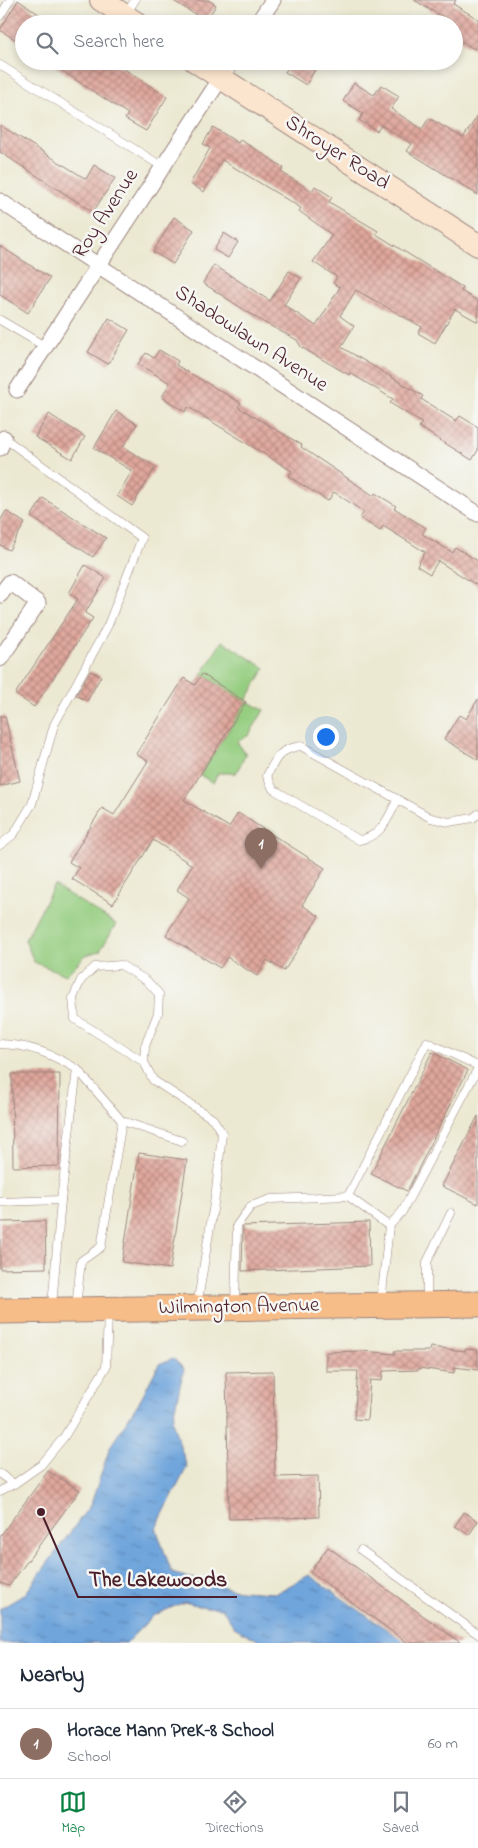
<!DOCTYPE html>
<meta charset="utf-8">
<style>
:root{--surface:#fff;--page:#f6f6f7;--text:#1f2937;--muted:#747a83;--line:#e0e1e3;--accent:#0b8043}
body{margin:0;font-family:"Indie Flower",sans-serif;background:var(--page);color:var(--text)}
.you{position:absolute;left:325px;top:736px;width:18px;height:18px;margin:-12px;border:4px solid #fff;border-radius:50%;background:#1a73e8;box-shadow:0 0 0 8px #1a73e833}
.badge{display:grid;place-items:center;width:32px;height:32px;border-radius:50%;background:var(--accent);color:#fff;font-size:16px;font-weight:700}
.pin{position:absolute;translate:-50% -41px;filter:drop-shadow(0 1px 2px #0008)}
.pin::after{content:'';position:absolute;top:26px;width:18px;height:15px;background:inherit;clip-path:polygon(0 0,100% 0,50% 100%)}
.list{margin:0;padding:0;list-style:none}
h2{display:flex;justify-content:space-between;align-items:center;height:65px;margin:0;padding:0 20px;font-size:21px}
h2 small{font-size:16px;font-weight:400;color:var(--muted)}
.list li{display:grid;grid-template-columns:32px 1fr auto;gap:15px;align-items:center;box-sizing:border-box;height:70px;padding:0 20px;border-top:1px solid var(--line)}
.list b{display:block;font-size:19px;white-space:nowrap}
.list p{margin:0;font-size:16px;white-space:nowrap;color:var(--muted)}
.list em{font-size:16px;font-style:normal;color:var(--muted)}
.icon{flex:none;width:28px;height:28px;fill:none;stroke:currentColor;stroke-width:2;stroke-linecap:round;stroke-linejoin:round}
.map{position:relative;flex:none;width:478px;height:1643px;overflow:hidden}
.search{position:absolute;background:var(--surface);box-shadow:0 2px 8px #0003;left:15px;right:15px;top:15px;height:55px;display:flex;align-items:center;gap:12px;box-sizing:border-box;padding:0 18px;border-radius:28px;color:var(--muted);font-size:19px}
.sheet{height:135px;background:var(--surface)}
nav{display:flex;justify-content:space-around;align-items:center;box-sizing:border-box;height:70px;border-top:1px solid var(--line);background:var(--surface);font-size:14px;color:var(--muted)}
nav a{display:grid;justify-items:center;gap:2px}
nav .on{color:var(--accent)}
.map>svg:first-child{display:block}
</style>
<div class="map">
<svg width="478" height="1643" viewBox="0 0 478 1643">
<defs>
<pattern id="water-ripples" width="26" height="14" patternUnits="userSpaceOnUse" patternTransform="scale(1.25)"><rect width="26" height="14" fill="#6fa5dc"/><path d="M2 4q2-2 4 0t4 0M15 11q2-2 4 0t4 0" fill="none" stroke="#5d86b3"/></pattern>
<pattern id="building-cross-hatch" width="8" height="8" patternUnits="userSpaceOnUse" patternTransform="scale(1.25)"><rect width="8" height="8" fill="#dfa79c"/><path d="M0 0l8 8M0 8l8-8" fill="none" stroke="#b7877f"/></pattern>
</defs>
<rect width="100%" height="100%" fill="#f6f6f2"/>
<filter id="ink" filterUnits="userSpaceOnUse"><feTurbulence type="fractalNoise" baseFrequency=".02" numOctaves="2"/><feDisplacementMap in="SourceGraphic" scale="10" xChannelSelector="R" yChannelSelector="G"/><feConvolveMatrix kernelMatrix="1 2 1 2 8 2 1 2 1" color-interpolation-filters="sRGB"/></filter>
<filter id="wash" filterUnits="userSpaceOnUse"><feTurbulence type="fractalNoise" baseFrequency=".0096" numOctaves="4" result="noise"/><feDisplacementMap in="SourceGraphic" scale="20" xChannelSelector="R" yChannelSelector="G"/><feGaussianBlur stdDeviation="1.12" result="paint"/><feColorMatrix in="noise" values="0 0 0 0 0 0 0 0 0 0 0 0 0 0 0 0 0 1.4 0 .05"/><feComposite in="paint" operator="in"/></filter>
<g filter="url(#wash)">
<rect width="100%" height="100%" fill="#ece9d2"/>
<g fill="#96ce81" stroke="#707656">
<polygon points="222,641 265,668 246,701 264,710 249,735 237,742 246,754 236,773 218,773 213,783 200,775 246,702 202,674"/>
<polygon points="54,885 116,924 100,951 86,955 66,975 34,962 25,940"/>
</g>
<polygon fill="url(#water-ripples)" stroke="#5c6284" points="173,1358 184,1369 172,1421 187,1467 156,1528 172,1573 240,1591 276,1593 309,1575 406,1643 263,1643 234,1627 222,1608 205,1607 184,1602 153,1616 126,1643 0,1643 0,1609 25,1594 91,1504 110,1447 139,1402 159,1364"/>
<g id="blocks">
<g fill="url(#building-cross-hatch)">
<polygon points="18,0 37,13 54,24 24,24 24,34 19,42 0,30"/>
<polygon points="172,0 208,0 216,5 206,21"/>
<polygon points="414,0 456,0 453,4 478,19 478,42 474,49 454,37 454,24"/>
<polygon points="47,61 112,61 167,97 146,131 125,119 128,114"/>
<polygon points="292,61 320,61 306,85 285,72"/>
<polygon points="354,83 374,95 381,85 399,96 391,109 422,129 429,118 463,138 478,115 478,195 407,151 412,144 381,125 377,131 359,120 363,113 343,101"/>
<polygon points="0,125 86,179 94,165 115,178 93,212 0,152"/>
<polygon points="213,127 238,143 240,140 257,150 284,168 281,172 312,191 315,186 332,197 329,202 378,231 376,234 463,288 461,291 478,301 478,322 455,309 435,343 418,333 422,327 356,290 340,316 354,326 341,347 423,396 421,399 456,421 460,416 478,427 478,450 472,460 419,427 422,423 390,403 393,399 350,373 349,375 301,347 297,340 263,322 203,283 214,265 270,301 289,271 301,278 284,305 316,326 340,287 333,283 337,277 313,262 332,235 299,211 301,208 222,160 204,192 190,184 210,148 203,144"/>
<polygon points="174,217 194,230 173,264 153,252"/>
<polygon points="224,233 238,242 228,258 214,250"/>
<polygon points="0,246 50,278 28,313 0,295"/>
<polygon points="109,318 129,330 108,364 88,352"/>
<polygon points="159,350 178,361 176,365 241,403 238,407 302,445 301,447 374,496 375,493 396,506 394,508 426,528 422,534 452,552 455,547 478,561 478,586 438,561 430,574 417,566 425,552 383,526 380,531 360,518 364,512 334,492 328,501 288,476 292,471 188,407 185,412 162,397 170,383 138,364 146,353 154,358"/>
<polygon points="116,411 137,424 123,447 156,467 132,506 117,496 132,471 94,448"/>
<polygon points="49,414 85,437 72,459 35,437"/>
<polygon points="43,498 106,538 93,557 31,517"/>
<polygon points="6,511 25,523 9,550 0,545 0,521"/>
<polygon points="85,565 106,578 85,613 93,618 34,707 15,694 78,599 69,593"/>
<polygon points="90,671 101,676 87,701 76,695"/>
<polygon points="202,674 246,702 184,800 229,827 238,813 325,868 302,905 319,916 284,971 267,960 257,976 227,957 220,968 166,935 189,898 177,890 192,865 153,840 113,904 72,879 79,868 69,862 102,808 114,815 148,761 136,754 184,678 195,685"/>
<polygon points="478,699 478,760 444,739 459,715 466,719"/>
<polygon points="0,716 5,716 20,781 0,786"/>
<polygon points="432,1052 468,1070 407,1191 371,1174"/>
<polygon points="12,1074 60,1074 59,1166 13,1167"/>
<polygon points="478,1116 478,1204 442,1186"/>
<polygon points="139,1153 187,1160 170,1269 122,1262"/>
<polygon points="45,1221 46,1268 0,1269 0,1222"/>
<polygon points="369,1222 370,1266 242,1271 243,1226"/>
<polygon points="430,1347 465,1351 465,1349 478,1350 478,1370 454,1367 454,1373 419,1368 419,1370 383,1371 382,1381 370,1380 367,1420 354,1419 358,1371 326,1371 326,1352 363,1351 395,1354 394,1351 429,1351"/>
<polygon points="273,1371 275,1477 318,1476 319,1517 229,1519 226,1372"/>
<polygon points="48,1471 80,1490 9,1586 0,1583 0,1536"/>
<polygon points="464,1512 478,1521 469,1535 455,1526"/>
<polygon points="328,1547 461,1643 408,1643 310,1572"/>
</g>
</g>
</g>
<g filter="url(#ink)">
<use href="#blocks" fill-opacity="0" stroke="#9b847e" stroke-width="1"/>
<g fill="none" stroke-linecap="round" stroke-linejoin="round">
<defs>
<g id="service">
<polyline points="126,14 135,0"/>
<polyline points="0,16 10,0"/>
<polyline points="0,65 163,167"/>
<polyline points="0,320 46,347"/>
<path d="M 398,799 C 387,819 383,836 359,840 L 273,789 L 267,776 C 276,758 279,749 301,746 L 431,818 L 449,822 L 473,818 L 478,814"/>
<polyline points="0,845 14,834 32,804 54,725 108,625 142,538 4,438"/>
<path d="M 0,1044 C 31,1045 51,1054 77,1069 L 61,1200 L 52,1306"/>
<polyline points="144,1062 75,1019 73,998 81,980 95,967 121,965 147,981 159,994 158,1013 145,1046 144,1062 153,1080 213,1119 222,1133 216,1191 197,1306"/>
<polyline points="77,1069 122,1121"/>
<polyline points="348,1196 427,1042 478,1066"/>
<polyline points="0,1202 61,1200"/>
<polyline points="389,1226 402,1212 478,1068"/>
<polyline points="427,1302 427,1262 451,1213"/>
<polyline points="235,1305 237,1225 251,1206 271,1199 348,1196 389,1226 381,1303"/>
<polyline points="76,1307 81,1261 101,1247 122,1121 182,1141"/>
<polyline points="0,1474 14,1484 41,1465 64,1437 106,1367 108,1313"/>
<polyline points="0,1491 14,1484"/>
<polyline points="361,1550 478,1634"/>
</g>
<g id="minor">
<polyline points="257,24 273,0"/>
<polyline points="0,201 478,514"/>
<polyline points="17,390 232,61"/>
<polyline points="0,448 4,438"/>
<polyline points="0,595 10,582 38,603 0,659"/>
</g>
<g id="secondary">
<polyline points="101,0 138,24"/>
<polyline points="195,61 478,245"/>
</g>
<polyline id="primary" points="0,1311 478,1304"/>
</defs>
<use href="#service" stroke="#9b847e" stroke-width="9"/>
<use href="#minor" stroke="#9b847e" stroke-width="17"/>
<use href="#secondary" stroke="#9b847e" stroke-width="24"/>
<use href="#primary" stroke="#9b847e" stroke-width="27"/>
<use href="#service" stroke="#fff" stroke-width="8"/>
<use href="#minor" stroke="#fff" stroke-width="15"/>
<use href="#secondary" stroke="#fce5cf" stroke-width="22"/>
<use href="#primary" stroke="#f7bd88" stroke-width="25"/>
</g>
</g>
<g text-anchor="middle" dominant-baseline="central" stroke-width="5" stroke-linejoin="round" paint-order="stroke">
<g font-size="21" fill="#4a1f2b" stroke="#f6f6f2">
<text transform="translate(337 153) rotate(33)">Shroyer Road</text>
<text transform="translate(106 214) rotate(-57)">Roy Avenue</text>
<text transform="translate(251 339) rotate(33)">Shadowlawn Avenue</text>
<text transform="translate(239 1307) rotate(-1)">Wilmington Avenue</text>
</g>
</g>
<path fill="none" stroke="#4a1f2b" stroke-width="2" d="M41 1512L78 1597H237"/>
<circle fill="#4a1f2b" stroke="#f6f6f2" stroke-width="2" cx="41" cy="1512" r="5"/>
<g font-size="22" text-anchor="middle" font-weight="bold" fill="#4a1f2b" stroke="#f6f6f2" stroke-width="5" stroke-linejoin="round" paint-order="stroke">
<text x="158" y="1586">The Lakewoods</text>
</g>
</svg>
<div class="you"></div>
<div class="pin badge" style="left:261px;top:869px;background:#8d6e63">1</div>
<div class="search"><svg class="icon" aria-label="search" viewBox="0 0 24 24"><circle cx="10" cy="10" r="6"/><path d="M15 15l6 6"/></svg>Search here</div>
</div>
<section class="sheet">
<h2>Nearby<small></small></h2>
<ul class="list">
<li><span class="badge" style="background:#8d6e63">1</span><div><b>Horace Mann PreK–8 School</b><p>School</p></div><em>60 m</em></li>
</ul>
</section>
<nav>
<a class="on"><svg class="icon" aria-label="map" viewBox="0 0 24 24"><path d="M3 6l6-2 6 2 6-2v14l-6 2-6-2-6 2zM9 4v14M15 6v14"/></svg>Map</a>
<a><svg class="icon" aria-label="directions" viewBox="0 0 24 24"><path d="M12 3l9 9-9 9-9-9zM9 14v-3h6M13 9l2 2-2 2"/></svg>Directions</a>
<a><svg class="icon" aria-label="saved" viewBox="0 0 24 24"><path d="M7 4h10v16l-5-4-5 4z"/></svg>Saved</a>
</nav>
